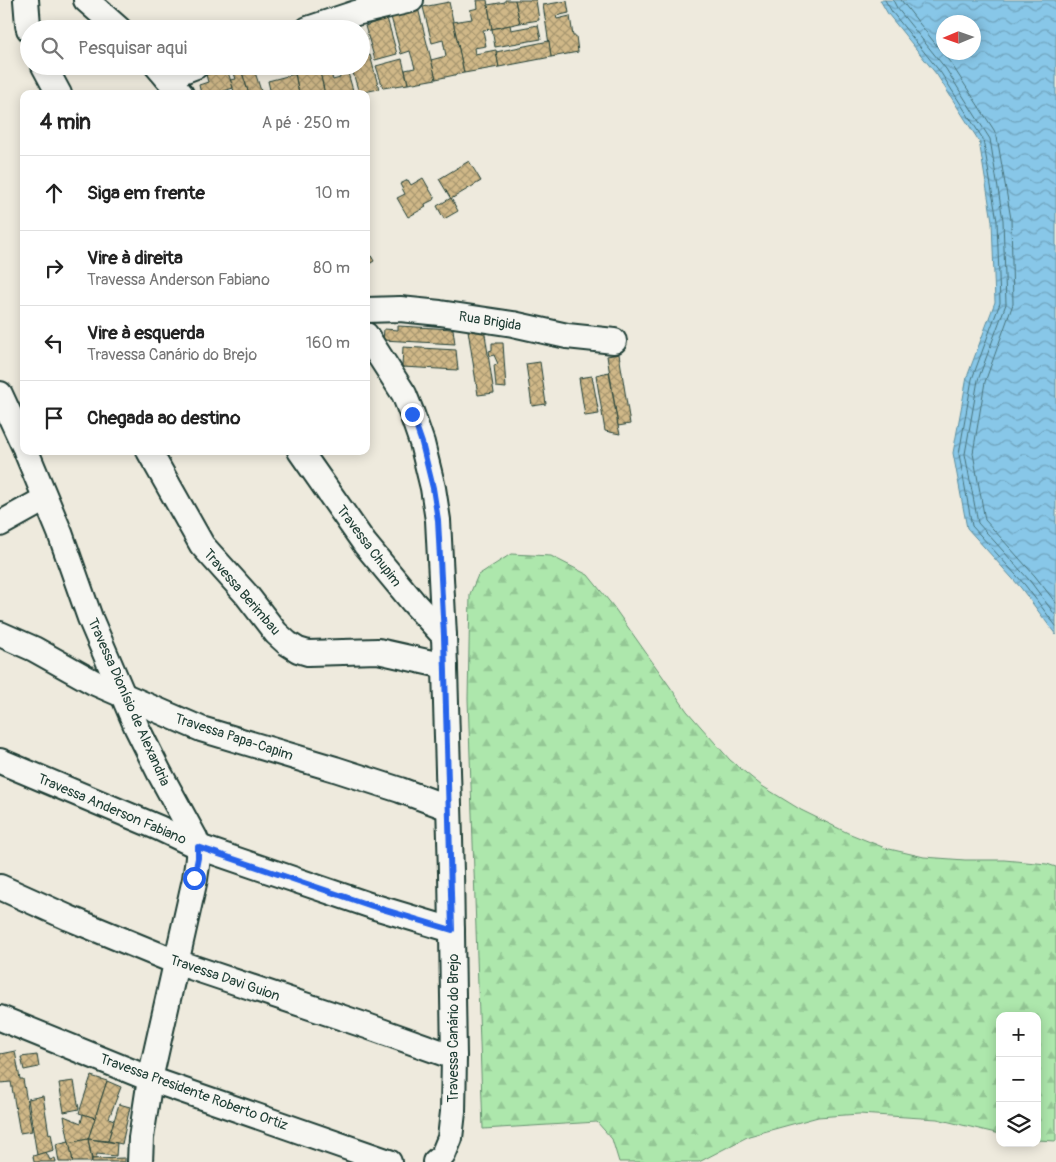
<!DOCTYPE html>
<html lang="pt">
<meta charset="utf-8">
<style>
:root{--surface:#fff;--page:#f2f2f2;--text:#222;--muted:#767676;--line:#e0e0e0}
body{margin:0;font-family:Pangolin,sans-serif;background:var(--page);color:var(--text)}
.controls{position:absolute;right:15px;bottom:15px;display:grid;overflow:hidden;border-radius:10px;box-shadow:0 2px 12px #0003}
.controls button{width:45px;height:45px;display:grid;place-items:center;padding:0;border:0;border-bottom:1px solid var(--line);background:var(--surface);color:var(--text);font:25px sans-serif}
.compass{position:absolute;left:936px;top:15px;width:45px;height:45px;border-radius:50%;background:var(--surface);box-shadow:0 2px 12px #0003;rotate:268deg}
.stop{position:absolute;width:15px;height:15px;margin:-11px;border:4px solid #2563eb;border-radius:50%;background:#fff}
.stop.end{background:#2563eb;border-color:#fff;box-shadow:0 1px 5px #0008}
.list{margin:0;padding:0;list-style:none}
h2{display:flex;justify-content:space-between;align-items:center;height:65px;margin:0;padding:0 20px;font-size:21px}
h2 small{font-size:16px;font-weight:400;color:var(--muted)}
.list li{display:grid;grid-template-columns:32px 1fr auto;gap:15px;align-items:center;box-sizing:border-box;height:75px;padding:0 20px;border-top:1px solid var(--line)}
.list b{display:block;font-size:19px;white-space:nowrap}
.list p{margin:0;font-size:16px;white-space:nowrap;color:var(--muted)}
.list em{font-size:16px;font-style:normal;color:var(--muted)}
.icon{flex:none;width:28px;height:28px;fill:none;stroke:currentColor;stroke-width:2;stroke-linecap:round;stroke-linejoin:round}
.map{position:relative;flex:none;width:1056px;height:1162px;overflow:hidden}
.search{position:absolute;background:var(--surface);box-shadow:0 2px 12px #0003;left:20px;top:20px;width:350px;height:55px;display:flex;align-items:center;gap:12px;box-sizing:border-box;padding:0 18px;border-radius:28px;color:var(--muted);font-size:19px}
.panel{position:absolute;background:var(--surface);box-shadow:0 2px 12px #0003;left:20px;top:90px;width:350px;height:365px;border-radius:10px}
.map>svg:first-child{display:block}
</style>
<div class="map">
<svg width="1056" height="1162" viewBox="0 0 1056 1162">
<defs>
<pattern id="forest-firs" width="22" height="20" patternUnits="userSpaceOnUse" patternTransform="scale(1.25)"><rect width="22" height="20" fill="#ade7ac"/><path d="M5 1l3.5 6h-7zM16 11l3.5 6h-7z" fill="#94c795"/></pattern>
<pattern id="water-waves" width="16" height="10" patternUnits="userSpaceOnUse" patternTransform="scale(1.25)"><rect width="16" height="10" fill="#88c7e8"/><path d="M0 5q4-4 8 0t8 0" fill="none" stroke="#6fa3bd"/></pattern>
<pattern id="building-cross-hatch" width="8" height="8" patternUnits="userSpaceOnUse" patternTransform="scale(1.25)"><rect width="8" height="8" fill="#d0b888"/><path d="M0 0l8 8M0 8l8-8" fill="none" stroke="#a89770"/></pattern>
</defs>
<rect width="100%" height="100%" fill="#eeeadd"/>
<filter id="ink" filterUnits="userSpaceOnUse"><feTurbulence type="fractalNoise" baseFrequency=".02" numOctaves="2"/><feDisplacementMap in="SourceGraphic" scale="10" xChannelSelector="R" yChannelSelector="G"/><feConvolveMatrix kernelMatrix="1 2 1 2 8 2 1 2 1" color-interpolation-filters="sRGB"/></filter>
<g filter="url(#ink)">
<polygon fill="url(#forest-firs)" stroke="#669270" points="511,554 551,556 588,575 613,606 687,711 730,760 762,786 801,810 848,833 885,848 924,857 965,860 1004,860 1047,864 1056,867 1056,1141 1037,1140 1037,1016 1000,1016 1000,1134 937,1119 859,1114 818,1117 749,1136 699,1162 619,1162 612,1139 597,1122 483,1129 468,699 470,594 478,575"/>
<path fill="url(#water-waves)" stroke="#5e90a0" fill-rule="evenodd" d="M 880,0 L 1056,0 L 1056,635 L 1021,588 L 967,528 L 953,453 L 967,377 L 995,302 L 992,221 L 979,141 L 937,75 L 888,14 ZM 944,22 L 974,22 L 974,52 L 944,52 Z"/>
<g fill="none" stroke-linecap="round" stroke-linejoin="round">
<g stroke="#49747c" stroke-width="1">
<polyline points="885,0 892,12 941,73 983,139 997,221 1000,303 972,379 959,454 972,526 1025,585 1056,626"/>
<polyline points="893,0 897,8 946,69 990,139 1003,220 1006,304 978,380 965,454 978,523 1030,581 1056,616"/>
<polyline points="901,0 952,65 994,130 997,137 1011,219 1013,304 985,382 973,453 985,520 1035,576 1056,603"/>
</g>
</g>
<g fill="url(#building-cross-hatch)" stroke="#1f3d34">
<polygon points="477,0 487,0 492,29 483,30 486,46 474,48 475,54 496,50 499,67 464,73 453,22 472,19 470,10 478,8"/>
<polygon points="505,0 515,0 520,23 492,29 488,5 505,2"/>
<polygon points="515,0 536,0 539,20 520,23"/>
<polygon points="567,1 569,13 556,16 557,19 570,16 573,36 576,36 578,52 551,57 543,5"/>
<polygon points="449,2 464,73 436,79 431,60 446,56 443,40 432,43 423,7"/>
<polygon points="418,8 436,79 408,84 405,70 415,68 410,51 401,54 391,17"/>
<polygon points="387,18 397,54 375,60 365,26"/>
<polygon points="510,25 511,30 538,25 541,39 495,47 492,29"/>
<polygon points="549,41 551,57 499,67 496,52"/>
<polygon points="370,55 379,89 359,93 351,66 361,66 361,57"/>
<polygon points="402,59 408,84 383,88 376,66"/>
<polygon points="236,66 240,66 249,94 235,94 230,80 236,79 232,68"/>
<polygon points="240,66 253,66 262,94 249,94"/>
<polygon points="306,66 319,66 325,94 299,94 295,73 307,71"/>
<polygon points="338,66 346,66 354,94 325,94 320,72 330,69 333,80 340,78"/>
<polygon points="227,69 233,88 215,94 201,94 199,85 208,82 206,75"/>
<polygon points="295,74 299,94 271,94 268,81"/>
<polygon points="469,161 481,181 451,199 439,179"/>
<polygon points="423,178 435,199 425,204 426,207 408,217 397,198 405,194 400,184 408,180 411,185"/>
<polygon points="451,198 458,211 444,219 437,206"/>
<polygon points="366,247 374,261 366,266"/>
<polygon points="398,326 453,329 455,344 383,340 384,329 398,330"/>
<polygon points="484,328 494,393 478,395 468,330"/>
<polygon points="492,343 503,343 506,388 496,387 494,365 498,364 494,355 490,356 489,351 492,350"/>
<polygon points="403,347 456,350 458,370 402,367"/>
<polygon points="619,354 630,424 618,426 607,356"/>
<polygon points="540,362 546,404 532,406 526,364"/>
<polygon points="609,372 618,426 620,434 605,431 596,375"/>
<polygon points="592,376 599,414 585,416 579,378"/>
<polygon points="15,1051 20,1079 23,1079 32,1131 20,1133 11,1082 0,1083 0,1054"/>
<polygon points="37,1055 39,1067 24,1070 21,1057"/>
<polygon points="91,1076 107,1081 95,1118 79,1113"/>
<polygon points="74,1081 79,1109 64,1112 59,1083"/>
<polygon points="107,1081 121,1087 109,1118 114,1120 108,1141 88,1139"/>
<polygon points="43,1096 49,1134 51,1133 54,1150 37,1155 28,1099"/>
<polygon points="119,1104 130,1107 122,1144 108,1141"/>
<polygon points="83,1114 95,1118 88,1139 69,1143 64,1116 81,1123"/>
<polygon points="88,1139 117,1143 116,1156 97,1154 96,1159 92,1159"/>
<polygon points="88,1139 92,1162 73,1162 69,1143"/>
<polygon points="69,1141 73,1162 59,1162 56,1144"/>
<polygon points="46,1152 50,1160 55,1158 56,1162 34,1162 33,1156"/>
<polygon points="125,1158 125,1162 92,1162 92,1159"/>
</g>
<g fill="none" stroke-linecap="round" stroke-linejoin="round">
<defs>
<g id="minor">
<polyline points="26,0 28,25 29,29"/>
<polyline points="86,0 119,29"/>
<polyline points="308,29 356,13 411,0"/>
<polyline points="44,66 59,94"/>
<polyline points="157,66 181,94"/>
<polyline points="167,77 196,66"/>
<polyline points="366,310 400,309 440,313 513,324 567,336 614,341"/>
<polyline points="366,335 404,394 412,414 422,443 433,488 438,520 444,636 451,872 454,1057 453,1112 450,1138 443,1155 435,1162"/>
<polyline points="0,394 24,446"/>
<path d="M 26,451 L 60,533 L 90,618 L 137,728 L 159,772 L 195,838 C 201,852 197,863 195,879 L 150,1079 L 141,1138 L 140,1162"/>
<polyline points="149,451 202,545 246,594 276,633 287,643 298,650 308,653 378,651 445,666"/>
<polyline points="300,451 365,544 413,602 444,636"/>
<polyline points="0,524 45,499"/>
<polyline points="0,634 34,649 95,683 201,729 335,769 400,790 449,808"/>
<polyline points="0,761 159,828 199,847 372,906 452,930"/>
<polyline points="0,887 69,918 176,962 367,1026 454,1057"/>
<polyline points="0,1018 150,1079 389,1162"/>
</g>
</defs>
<use href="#minor" stroke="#1f3d34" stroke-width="28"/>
<use href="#minor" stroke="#f6f6f2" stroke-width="24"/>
</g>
</g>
<g fill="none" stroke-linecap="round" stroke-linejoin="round" filter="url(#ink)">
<polyline stroke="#2563eb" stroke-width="6" points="194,878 198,858 198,847 372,906 452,930 444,636 438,520 433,488 422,443 412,414"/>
</g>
<g text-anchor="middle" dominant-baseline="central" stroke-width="5" stroke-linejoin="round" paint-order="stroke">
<g font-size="14" fill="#1f3d34" stroke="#f6f6f2">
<text transform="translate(490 321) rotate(9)">Rua Brigida</text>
<text transform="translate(369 546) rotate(53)">Travessa Chupim</text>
<text transform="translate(242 592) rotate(49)">Travessa Berimbau</text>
<text transform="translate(129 702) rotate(66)">Travessa Dionísio de Alexandria</text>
<text transform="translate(234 737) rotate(18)">Travessa Papa-Capim</text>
<text transform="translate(112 809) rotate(23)">Travessa Anderson Fabiano</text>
<text transform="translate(225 978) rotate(19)">Travessa Davi Guion</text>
<text transform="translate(453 1028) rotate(-90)">Travessa Canário do Brejo</text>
<text transform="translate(194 1092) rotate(20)">Travessa Presidente Roberto Ortiz</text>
</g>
</g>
</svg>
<div class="controls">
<button>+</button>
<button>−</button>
<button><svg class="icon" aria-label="layers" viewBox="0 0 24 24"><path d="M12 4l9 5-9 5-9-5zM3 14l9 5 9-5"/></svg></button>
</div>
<svg class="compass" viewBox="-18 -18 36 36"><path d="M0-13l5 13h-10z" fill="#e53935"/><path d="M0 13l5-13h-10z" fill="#767676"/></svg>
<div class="stop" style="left:194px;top:878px"></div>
<div class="stop end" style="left:412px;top:414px"></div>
<div class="search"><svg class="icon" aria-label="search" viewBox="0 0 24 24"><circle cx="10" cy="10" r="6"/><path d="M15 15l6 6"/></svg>Pesquisar aqui</div>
<section class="panel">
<h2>4 min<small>A pé · 250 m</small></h2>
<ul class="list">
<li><svg class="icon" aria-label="ahead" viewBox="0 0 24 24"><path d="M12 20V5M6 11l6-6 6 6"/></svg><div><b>Siga em frente</b></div><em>10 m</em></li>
<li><svg class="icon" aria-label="right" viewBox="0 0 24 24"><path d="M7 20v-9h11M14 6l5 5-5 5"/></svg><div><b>Vire à direita</b><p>Travessa Anderson Fabiano</p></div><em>80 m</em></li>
<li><svg class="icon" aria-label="left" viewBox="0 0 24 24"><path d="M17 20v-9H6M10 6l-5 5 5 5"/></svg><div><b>Vire à esquerda</b><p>Travessa Canário do Brejo</p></div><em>160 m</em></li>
<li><svg class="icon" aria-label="arrive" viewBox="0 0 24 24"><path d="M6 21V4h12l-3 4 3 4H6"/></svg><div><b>Chegada ao destino</b></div></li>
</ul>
</section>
</div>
